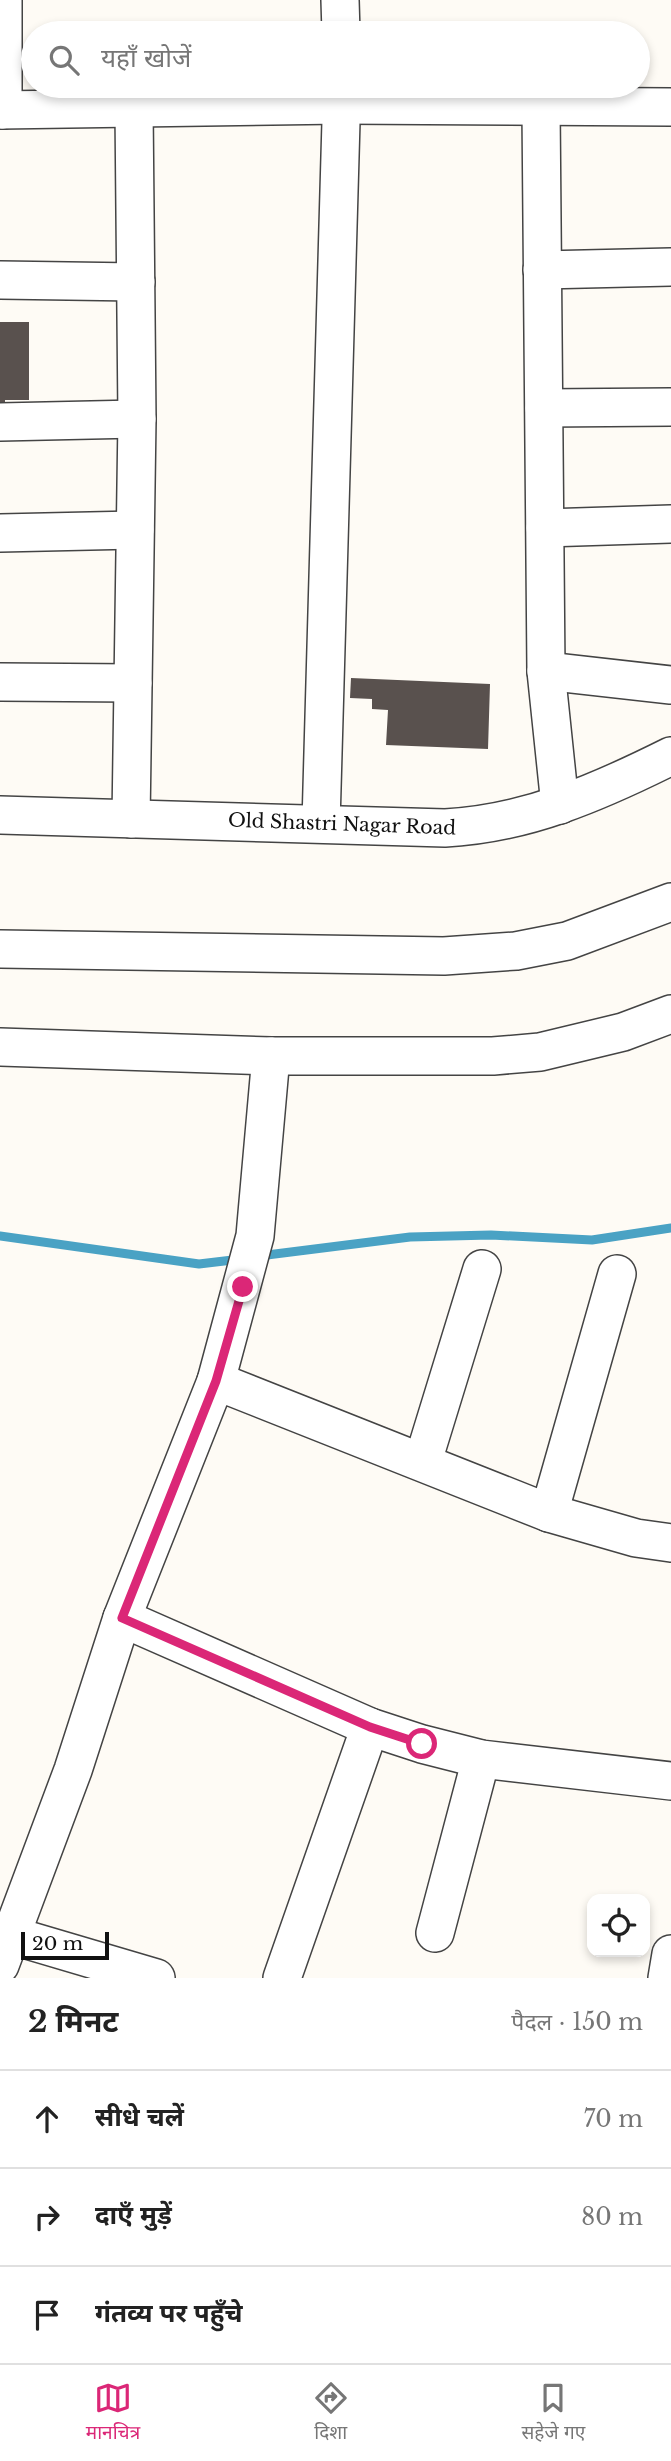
<!DOCTYPE html>
<html lang="hi">
<meta charset="utf-8">
<style>
:root{--surface:#fff;--page:#f6f6f6;--text:#222;--muted:#767676;--line:#e0e0e0;--accent:#db2777}
body{margin:0;font-family:"Libre Baskerville","Noto Sans Devanagari",serif;background:var(--page);color:var(--text)}
.controls{position:absolute;right:21px;bottom:21px;display:grid;overflow:hidden;border-radius:14px;box-shadow:0 4px 10px #0003}
.controls button{width:63px;height:63px;display:grid;place-items:center;padding:0;border:0;border-bottom:2px solid var(--line);background:var(--surface);color:var(--text);font:35px sans-serif}
.scale{position:absolute;left:21px;bottom:18px;width:88px;box-sizing:border-box;padding-left:7px;border:4px solid #111;border-top:0;font-size:19px;line-height:24px;white-space:nowrap;color:#111;-webkit-text-stroke:5px #fff;paint-order:stroke}
.stop{position:absolute;width:21px;height:21px;margin:-16px;border:5px solid #db2777;border-radius:50%;background:#fff}
.stop.end{background:#db2777;border-color:#fff;box-shadow:0 2px 7px #0008}
.list{margin:0;padding:0;list-style:none}
h2{display:flex;justify-content:space-between;align-items:center;height:91px;margin:0;padding:0 28px;font-size:30px}
h2 small{font-size:23px;font-weight:400;color:var(--muted)}
.list li{display:grid;grid-template-columns:46px 1fr auto;gap:21px;align-items:center;box-sizing:border-box;height:98px;padding:0 28px;border-top:2px solid var(--line)}
.list b{display:block;font-size:26px;white-space:nowrap}
.list em{font-size:23px;font-style:normal;color:var(--muted)}
.icon{flex:none;width:38px;height:38px;fill:none;stroke:currentColor;stroke-width:2;stroke-linecap:round;stroke-linejoin:round}
.map{position:relative;flex:none;width:671px;height:1978px;overflow:hidden}
.search{position:absolute;background:var(--surface);box-shadow:0 4px 10px #0003;left:21px;right:21px;top:21px;height:77px;display:flex;align-items:center;gap:18px;box-sizing:border-box;padding:0 24px;border-radius:38px;color:var(--muted);font-size:26px}
.sheet{height:385px;background:var(--surface)}
nav{display:flex;justify-content:space-around;align-items:center;box-sizing:border-box;height:98px;border-top:2px solid var(--line);background:var(--surface);font-size:19px;color:var(--muted)}
nav a{display:grid;justify-items:center;gap:4px}
nav .on{color:var(--accent)}
.map>svg:first-child{display:block}
</style>
<div class="map">
<svg width="671" height="1978" viewBox="0 0 671 1978">
<rect width="100%" height="100%" fill="#fefbf5"/>
<g fill="none" stroke-linecap="round" stroke-linejoin="round">
<g stroke="#4aa2c4" stroke-width="9">
<polyline points="0,1236 199,1264 241,1259"/>
<polyline points="259,1256 410,1237 491,1235 592,1240 671,1228"/>
</g>
</g>
<g fill="#59514e">
<polygon points="0,322 29,322 29,400 5,400 5,415 0,415"/>
<polygon points="351,678 490,684 488,749 386,745 388,710 372,709 372,699 350,698"/>
</g>
<g fill="none" stroke-linecap="round" stroke-linejoin="round">
<defs>
<g id="minor">
<polyline points="3,0 3,110"/>
<polyline points="340,0 341,33"/>
<polyline points="541,108 546,671 560,805"/>
<polyline points="0,110 342,105 671,107"/>
<polyline points="542,270 671,267"/>
<polyline points="0,280 136,282"/>
<polyline points="544,408 671,407"/>
<polyline points="0,422 137,419"/>
<polyline points="545,528 671,524"/>
<polyline points="0,533 135,530"/>
<polyline points="546,671 671,685"/>
<polyline points="0,682 133,683"/>
<path d="M 0,815 L 445,828 C 526,824 599,792 671,756"/>
<polyline points="131,819 137,419 134,108"/>
<polyline points="321,823 342,86"/>
<polyline points="0,949 444,956 516,951 567,941 671,902"/>
<polyline points="0,1047 271,1056 493,1056 540,1052 623,1032 671,1014"/>
<polyline points="216,1381 255,1236 271,1056"/>
<polyline points="423,1461 482,1269"/>
<polyline points="549,1513 617,1274"/>
<polyline points="671,1543 636,1538 549,1513 216,1381 122,1618 370,1727 422,1744 481,1759 671,1781"/>
<polyline points="0,1932 156,1978"/>
<polyline points="435,1933 481,1759"/>
<polyline points="0,1965 73,1770 122,1618"/>
<polyline points="282,1978 370,1727"/>
<polyline points="667,1978 671,1954"/>
</g>
</defs>
<use href="#minor" stroke="#444" stroke-width="40"/>
<use href="#minor" stroke="#fff" stroke-width="37"/>
</g>
<g fill="none" stroke-linecap="round" stroke-linejoin="round">
<polyline stroke="#db2777" stroke-width="9" points="243,1287 216,1381 122,1618 370,1727 422,1744"/>
</g>
<g text-anchor="middle" dominant-baseline="central" stroke-width="7" stroke-linejoin="round" paint-order="stroke">
<g font-size="19" fill="#111" stroke="#fff">
<text transform="translate(342 824) rotate(2)">Old Shastri Nagar Road</text>
</g>
</g>
</svg>
<div class="controls">
<button><svg class="icon" aria-label="locate" viewBox="0 0 24 24"><circle cx="12" cy="12" r="6"/><path d="M12 2v4M12 18v4M2 12h4M18 12h4"/></svg></button>
</div>
<div class="scale">20 m</div>
<div class="stop" style="left:422px;top:1744px"></div>
<div class="stop end" style="left:243px;top:1287px"></div>
<div class="search"><svg class="icon" aria-label="search" viewBox="0 0 24 24"><circle cx="10" cy="10" r="6"/><path d="M15 15l6 6"/></svg>यहाँ खोजें</div>
</div>
<section class="sheet">
<h2>2 मिनट<small>पैदल · 150 m</small></h2>
<ul class="list">
<li><svg class="icon" aria-label="ahead" viewBox="0 0 24 24"><path d="M12 20V5M6 11l6-6 6 6"/></svg><div><b>सीधे चलें</b></div><em>70 m</em></li>
<li><svg class="icon" aria-label="right" viewBox="0 0 24 24"><path d="M7 20v-9h11M14 6l5 5-5 5"/></svg><div><b>दाएँ मुड़ें</b></div><em>80 m</em></li>
<li><svg class="icon" aria-label="arrive" viewBox="0 0 24 24"><path d="M6 21V4h12l-3 4 3 4H6"/></svg><div><b>गंतव्य पर पहुँचे</b></div></li>
</ul>
</section>
<nav>
<a class="on"><svg class="icon" aria-label="map" viewBox="0 0 24 24"><path d="M3 6l6-2 6 2 6-2v14l-6 2-6-2-6 2zM9 4v14M15 6v14"/></svg>मानचित्र</a>
<a><svg class="icon" aria-label="directions" viewBox="0 0 24 24"><path d="M12 3l9 9-9 9-9-9zM9 14v-3h6M13 9l2 2-2 2"/></svg>दिशा</a>
<a><svg class="icon" aria-label="saved" viewBox="0 0 24 24"><path d="M7 4h10v16l-5-4-5 4z"/></svg>सहेजे गए</a>
</nav>
